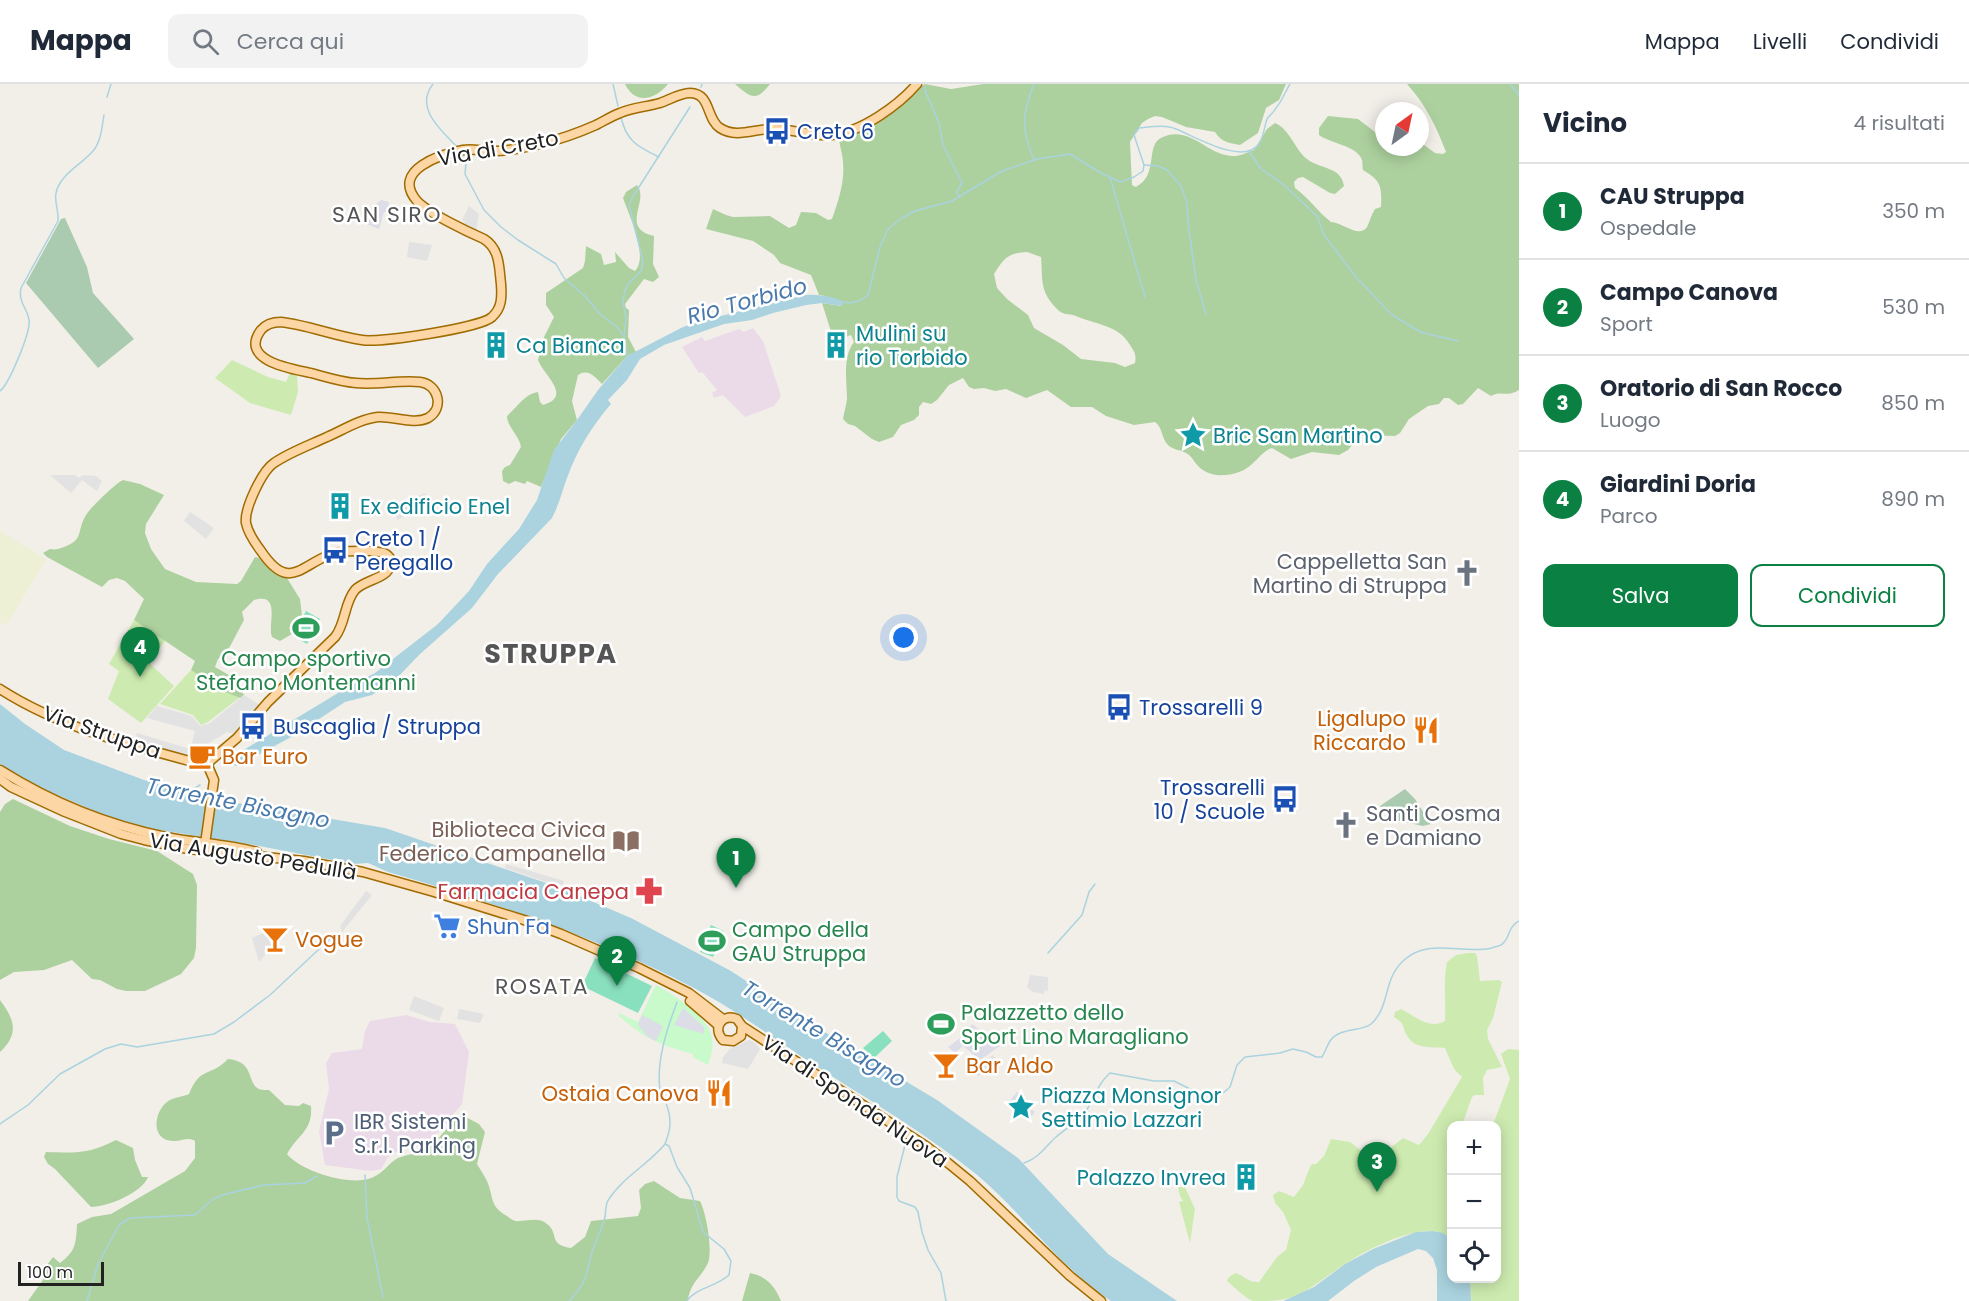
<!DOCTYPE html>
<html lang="it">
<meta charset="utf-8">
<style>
:root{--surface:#fff;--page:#f2f2f3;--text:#1f2937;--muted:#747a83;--line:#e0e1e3;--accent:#0b8043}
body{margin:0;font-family:Poppins,sans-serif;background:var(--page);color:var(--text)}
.controls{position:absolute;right:18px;bottom:18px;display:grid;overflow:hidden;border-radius:12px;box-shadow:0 3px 15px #0003}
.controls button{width:54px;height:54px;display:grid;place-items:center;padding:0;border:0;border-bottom:2px solid var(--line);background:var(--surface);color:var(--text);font:30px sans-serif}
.compass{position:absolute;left:1375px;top:18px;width:54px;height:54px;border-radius:50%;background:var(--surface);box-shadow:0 3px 15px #0003;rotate:33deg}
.scale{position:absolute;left:18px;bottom:15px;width:86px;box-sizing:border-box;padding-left:6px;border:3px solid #222;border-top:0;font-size:16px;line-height:21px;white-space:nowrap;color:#222;-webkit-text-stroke:4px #fff;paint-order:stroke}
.you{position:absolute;left:904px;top:554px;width:21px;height:21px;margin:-15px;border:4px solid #fff;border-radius:50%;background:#1a73e8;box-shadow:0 0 0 9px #1a73e833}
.badge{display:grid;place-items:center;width:39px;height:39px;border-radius:50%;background:var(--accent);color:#fff;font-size:20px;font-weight:700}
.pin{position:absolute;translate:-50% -50px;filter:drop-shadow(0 2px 3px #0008)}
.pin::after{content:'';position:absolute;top:32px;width:21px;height:18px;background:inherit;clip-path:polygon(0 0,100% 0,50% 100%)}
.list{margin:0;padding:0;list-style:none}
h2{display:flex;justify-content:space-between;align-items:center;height:78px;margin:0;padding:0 24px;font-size:26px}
h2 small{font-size:20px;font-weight:400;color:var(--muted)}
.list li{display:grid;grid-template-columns:39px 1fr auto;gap:18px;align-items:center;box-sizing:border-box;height:96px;padding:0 24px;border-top:2px solid var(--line)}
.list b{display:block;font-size:22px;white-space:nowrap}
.list p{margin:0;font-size:20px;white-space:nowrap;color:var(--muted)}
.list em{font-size:20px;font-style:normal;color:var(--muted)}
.actions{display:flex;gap:12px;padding:18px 24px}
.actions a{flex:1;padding:14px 0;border:2px solid var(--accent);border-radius:12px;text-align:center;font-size:21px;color:var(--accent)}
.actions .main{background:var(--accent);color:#fff}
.icon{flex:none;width:33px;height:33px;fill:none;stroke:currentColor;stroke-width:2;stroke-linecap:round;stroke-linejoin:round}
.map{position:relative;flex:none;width:1519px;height:1217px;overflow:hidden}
header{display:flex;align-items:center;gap:36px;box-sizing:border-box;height:84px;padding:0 30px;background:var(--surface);border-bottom:2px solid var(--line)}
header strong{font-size:28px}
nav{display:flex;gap:33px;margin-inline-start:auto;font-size:21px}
.search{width:420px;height:54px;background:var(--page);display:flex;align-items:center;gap:15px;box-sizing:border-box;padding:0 21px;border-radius:12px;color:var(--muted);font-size:22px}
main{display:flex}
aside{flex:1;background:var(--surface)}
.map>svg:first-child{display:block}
</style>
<header>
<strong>Mappa</strong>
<div class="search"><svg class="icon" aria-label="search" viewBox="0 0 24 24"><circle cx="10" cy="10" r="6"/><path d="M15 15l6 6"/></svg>Cerca qui</div>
<nav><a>Mappa</a><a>Livelli</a><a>Condividi</a></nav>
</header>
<main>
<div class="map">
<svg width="1519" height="1217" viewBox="0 0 1519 1217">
<rect width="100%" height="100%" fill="#f2efe9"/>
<g fill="#ebdbe8">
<polygon points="753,244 763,257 781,312 774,322 745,333 723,311 714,314 712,309 717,306 702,288 699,289 682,263 702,253 705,257 739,245 744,248"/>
<polygon points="406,931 430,938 455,940 469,968 462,1020 434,1053 426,1059 393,1069 388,1073 381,1085 371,1087 325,1081 319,1047 329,1005 326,979 332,969 362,965 365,947 370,937"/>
</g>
<polygon fill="#eef0d5" points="0,447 46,475 6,542 0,538"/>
<g fill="#cdebb0">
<polygon points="232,276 268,293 286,298 290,289 297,292 298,308 291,331 250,319 215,294"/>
<polygon points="134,536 166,556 148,578 174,602 141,639 108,615 119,587 109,580"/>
<polygon points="191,586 239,614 208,638 201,641 193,631 160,620"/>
<path d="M 1467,869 L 1475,869 L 1477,872 L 1480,897 L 1499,896 L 1502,898 L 1493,934 L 1487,946 L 1488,955 L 1502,983 L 1487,986 L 1483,994 L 1484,1011 L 1475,1011 L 1472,1013 L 1462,1041 L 1452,1042 L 1451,1155 C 1445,1150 1439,1147 1431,1147 C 1406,1146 1366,1166 1345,1180 C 1318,1197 1301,1217 1267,1217 C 1263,1217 1257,1217 1253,1217 C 1245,1214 1234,1203 1227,1197 L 1228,1194 L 1235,1189 C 1245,1191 1247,1199 1259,1198 L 1277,1173 L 1286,1166 L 1291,1146 L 1283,1128 L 1275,1119 L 1273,1111 L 1279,1107 L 1294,1113 L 1303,1101 L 1310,1083 L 1312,1080 L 1316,1080 L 1324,1072 L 1331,1055 L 1350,1058 L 1372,1075 L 1379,1073 L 1403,1054 L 1419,1061 L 1428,1050 L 1462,993 L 1454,985 L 1445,964 C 1433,963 1415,965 1408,953 C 1401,943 1407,941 1394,933 L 1395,928 L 1401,925 C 1415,932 1429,946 1445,937 C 1446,917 1443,897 1447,878 L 1456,871 Z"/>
<polygon points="1508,965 1519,966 1519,1217 1471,1217 1470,1195 1496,1194 1496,1042 1493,1041 1510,995 1501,970"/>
<polygon points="1178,1103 1185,1103 1195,1125 1190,1159 1179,1118 1183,1117 1180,1112"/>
</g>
<g fill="#add19e" fill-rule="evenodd">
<path d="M 625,0 L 668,0 C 655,16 635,21 625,0 Z"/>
<path d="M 735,0 L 770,0 C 756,18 751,14 735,0 Z"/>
<path d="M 925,0 L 951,5 L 983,0 L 1286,0 L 1279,16 L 1266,24 L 1258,49 L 1240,61 C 1229,59 1221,58 1215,48 L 1186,43 L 1162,33 L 1155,32 L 1148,35 L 1142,39 L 1130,58 L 1132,101 L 1136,103 C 1160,90 1144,60 1163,53 C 1192,41 1208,74 1236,72 C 1242,71 1248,68 1254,66 L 1267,45 L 1275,39 C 1290,45 1295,66 1307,75 C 1321,86 1341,82 1344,102 L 1335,110 L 1330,109 L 1303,93 L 1298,94 L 1294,98 L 1295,104 C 1309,114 1318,128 1331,138 C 1342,138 1359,155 1367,143 C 1370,137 1371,131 1375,125 L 1381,123 C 1382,102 1381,97 1363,86 C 1362,83 1363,79 1362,76 C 1358,62 1329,59 1319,51 L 1319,44 L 1328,32 L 1358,35 L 1384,55 L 1384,63 L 1420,63 L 1420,58 L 1435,69 L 1443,70 L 1446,68 C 1436,42 1426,21 1407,0 L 1519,0 L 1519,306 C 1506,314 1502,306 1491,312 L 1478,304 L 1463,320 L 1458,321 L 1449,314 L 1444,314 L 1439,320 L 1428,322 L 1409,335 L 1400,349 L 1395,352 L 1363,351 L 1358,354 L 1348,366 L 1339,371 L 1312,368 L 1291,375 L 1272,364 C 1261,367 1253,384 1239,388 C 1225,393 1210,393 1199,383 C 1194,378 1192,372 1186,369 C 1181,366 1174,366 1169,362 C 1161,355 1163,343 1155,338 L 1134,341 L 1106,332 L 1092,323 L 1071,323 L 1047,306 L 1026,314 L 1006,305 L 995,307 L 984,304 L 974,305 L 969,303 L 963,294 L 949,301 L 937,316 L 931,320 L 923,318 L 919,323 L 919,331 L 914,336 L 901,341 L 893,353 L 879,358 L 872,355 L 855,342 L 848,340 L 843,335 C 844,329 846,322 847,315 C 847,298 842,273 854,258 L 851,251 L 834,257 L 822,219 L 842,222 L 825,212 L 819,211 L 811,191 L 780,179 L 774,171 L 753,157 L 706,145 L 713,125 L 726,131 L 733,133 L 770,132 L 789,144 L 796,141 L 801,128 L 816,129 L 828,136 L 832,135 C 838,118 845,98 843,79 C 843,71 840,64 839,55 C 861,45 884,34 904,20 C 911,14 916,4 925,0 ZM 1027,168 L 1041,173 C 1043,195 1039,206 1056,224 C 1063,232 1068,229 1076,232 C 1094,240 1117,241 1128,258 C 1133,266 1137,269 1135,279 L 1125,283 L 1115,279 L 1081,275 L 1063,261 L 1034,244 L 1028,231 L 1007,215 L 997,204 L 994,190 C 1004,174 1008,169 1027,168 Z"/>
<path d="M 637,101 C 650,117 619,144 654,152 L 653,180 L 659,193 L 653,198 L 644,195 L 625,220 L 626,224 L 629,226 L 628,253 L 636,268 L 627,272 L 602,300 C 595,293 588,284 578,291 L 572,317 L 577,336 L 561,355 L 541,403 L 527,397 L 525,400 L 515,397 L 509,400 L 503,397 L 502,387 L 505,383 L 510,381 L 521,363 C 519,351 507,343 507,332 C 516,324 526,309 538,308 L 540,318 L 543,321 C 573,312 544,292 538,276 L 544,253 L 554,233 L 546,221 L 546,209 L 583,184 L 585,177 L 586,162 L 601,170 L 604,181 L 616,178 L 615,168 L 629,184 L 635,187 C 649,173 629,131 623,114 L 626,108 Z"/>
<path d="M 123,396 L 140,400 L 164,411 L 146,440 L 145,449 L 151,465 L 165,485 L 196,498 L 237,500 L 241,497 L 255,473 L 259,474 L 274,488 L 287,494 L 300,515 L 302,532 L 292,550 L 280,557 L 272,553 C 267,541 282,508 254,516 L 242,528 L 244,536 L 227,568 L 218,575 L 215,583 L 234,594 L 244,611 L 240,614 L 223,607 L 191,586 L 195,577 L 134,536 L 144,515 L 125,497 L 117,494 L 109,496 L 102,503 L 47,473 L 43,469 L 50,465 C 56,466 58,465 64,463 C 85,455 76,447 86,431 C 90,424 116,399 123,396 Z"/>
<polygon points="13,715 70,742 109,755 157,767 193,790 197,801 196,864 194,874 181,890 145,907 126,907 117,905 100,896 92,895 72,876 44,886 14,888 0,896 0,728 5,720"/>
<path d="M 0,916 C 14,935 20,949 0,968 Z"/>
<path d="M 228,975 C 255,977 247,1000 259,1005 C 260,1006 268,1006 269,1006 L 285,1021 L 299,1022 L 303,1019 L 311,1022 C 313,1047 297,1051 287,1070 C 301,1087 346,1101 368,1095 C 383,1091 388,1079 398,1074 C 408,1070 420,1070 429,1063 C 441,1054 448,1040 462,1031 L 479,1040 L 485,1048 L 477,1080 C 480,1085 484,1091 487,1097 C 494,1113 489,1122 507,1132 C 511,1135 514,1138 519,1137 C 529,1137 539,1133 547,1140 C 560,1150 547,1160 571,1164 L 585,1153 L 591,1137 L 638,1132 L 641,1124 L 639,1106 L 645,1100 L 654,1097 L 680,1114 L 700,1117 C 706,1128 714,1169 707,1181 C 700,1194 689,1201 688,1217 L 28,1217 L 45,1193 L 47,1181 L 53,1173 L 60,1179 C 76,1167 76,1159 77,1140 L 92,1133 L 111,1130 L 185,1087 L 195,1074 L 195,1057 C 187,1052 181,1058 173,1057 C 150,1056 154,1028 167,1018 C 173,1013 183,1013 189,1010 C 200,982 211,993 228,975 Z"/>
<path d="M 116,1056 L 133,1064 L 135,1076 L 142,1093 L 148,1093 C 142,1109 107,1123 91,1123 L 55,1085 L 48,1080 L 44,1073 L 46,1068 C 76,1069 89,1070 116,1056 Z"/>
<path d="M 750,1189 C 766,1192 775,1202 781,1217 L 742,1217 Z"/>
</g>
<g fill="#aacbaf">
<polygon points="65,134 87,183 93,209 134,255 98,284 26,199 61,135"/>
<polygon points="1405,705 1415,715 1431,740 1423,742 1391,735 1380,722"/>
</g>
<path fill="#c8facc" d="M 656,901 C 673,910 709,933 712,954 C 714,964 711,972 708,981 L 693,973 L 693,970 C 660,961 645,955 619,932 L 619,929 L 638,938 Z"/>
<g fill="#88e0be">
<polygon points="306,527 320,535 307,560 293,552"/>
<polygon points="711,841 724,847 713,873 700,868"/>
<polygon points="595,874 652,902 638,929 582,902"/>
<polygon points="883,947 892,957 873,975 863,964"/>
</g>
<g fill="#e2e2e2">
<polygon points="469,122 479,130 476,148 464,141 465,138 462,136"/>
<polygon points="409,158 432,161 427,177 407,173"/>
<polygon points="50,391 75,391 79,394 83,391 96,392 102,397 97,407 82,396 71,409"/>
<polygon points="425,409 429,417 417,426 397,436 394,424"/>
<polygon points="190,428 214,444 206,455 184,437"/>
<polygon points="244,611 261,622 235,650 227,648 193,669 190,667 195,647 147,634 157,622 192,632 200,642 210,639"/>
<polygon points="137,649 190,665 187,674 134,658"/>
<polygon points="506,780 564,797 563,801 558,800 558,802 505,784"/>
<polygon points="366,807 372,811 342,848 340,842"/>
<polygon points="263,849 268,853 271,861 266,864 264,868 266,870 259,878 252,854"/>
<polygon points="1030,891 1048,893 1048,907 1045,906 1044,910 1033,908 1027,903"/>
<polygon points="414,912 444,924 439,937 409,926"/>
<polygon points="459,925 484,930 480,939 457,935"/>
<polygon points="749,956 755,959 760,965 748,985 722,979 723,973 730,965"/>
<polygon points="993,971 1000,981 978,992 973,989 982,979"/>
</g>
<g fill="#dddde8">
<polygon points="381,116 389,118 387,128 384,128 379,145 366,140 372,123"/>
<polygon points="683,924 704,943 704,950 674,941"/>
<polygon points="642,931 663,942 656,957 648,953 638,941"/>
<polygon points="972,940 1000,962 980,976 963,962 955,969 948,963 964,951"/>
<polygon points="1017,1008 1021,1010 1024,1019 1030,1021 1030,1025 1035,1028 1028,1036 1008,1019"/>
</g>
<g fill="#aad3df">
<path d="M 805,211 C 818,210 830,212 843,217 L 842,222 L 822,219 L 806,221 L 773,229 L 752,236 L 724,240 L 664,261 L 640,275 L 627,296 L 608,316 L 611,320 C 592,342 577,366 567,394 C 562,407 559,421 552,434 L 498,490 L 472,524 L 420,570 L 394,597 L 372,611 L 345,618 L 293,652 L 237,682 L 222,678 L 242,667 L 348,603 L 375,589 L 438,540 L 469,507 L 487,480 L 519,445 L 537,416 L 554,366 L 577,336 L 598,306 L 627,272 L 683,243 L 705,236 Z"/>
<path d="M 0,620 L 25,640 L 64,666 L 144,696 L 202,713 L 385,744 L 558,803 L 631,834 L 731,887 L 845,961 L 937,1016 L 1018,1074 L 1108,1170 L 1177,1217 L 1111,1217 C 1059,1183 1023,1129 976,1090 C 930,1053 879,1022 830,991 C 784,962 740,928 692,903 C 596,853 492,818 388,788 L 368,779 L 353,780 L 254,761 L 140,743 L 97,728 L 27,698 L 0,680 Z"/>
<polygon points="1433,1147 1443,1149 1451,1155 1452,1194 1470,1195 1471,1217 1437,1217 1437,1186 1433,1174 1426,1167 1418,1165 1376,1183 1354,1197 1328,1217 1283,1217 1314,1203 1345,1180 1373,1165 1416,1148"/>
</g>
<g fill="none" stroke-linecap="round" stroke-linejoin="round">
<g stroke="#aad3df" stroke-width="1.5">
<path d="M 433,0 C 414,24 441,46 457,63"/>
<polyline points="613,0 618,22"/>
<polyline points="1510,0 1519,11"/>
<polyline points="701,3 702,0"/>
<polyline points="925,3 926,9 939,39 943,61 962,99 956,109 959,111"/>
<polyline points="107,13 111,0"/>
<path d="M 621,33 C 626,57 638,63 659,73"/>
<polyline points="1249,67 1261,85 1284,101 1317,132 1324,151 1356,193 1391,230 1420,248 1458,257"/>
<polyline points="462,71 466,79 465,90 484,126 501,143 518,156 556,180 564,194 585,212 601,231 616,242 624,252"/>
<path d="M 1034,76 C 1021,46 1022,30 1034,0"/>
<polyline points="1144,81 1158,82 1167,86 1181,102 1187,119 1188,139 1196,196 1206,230"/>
<polyline points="1110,93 1145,213"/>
<path d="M 843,218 C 853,220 861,218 868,211 L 880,163 L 888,145 L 902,134 L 915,127 L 952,117 L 1002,87 L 1037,75 L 1070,70 L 1099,88 L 1120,98 L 1134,93 L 1143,87 L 1144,81 L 1134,51 L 1139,44 C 1151,43 1165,40 1176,45 C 1194,52 1242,81 1258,61 C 1264,54 1264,43 1267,35 C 1270,31 1274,28 1276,24 C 1282,17 1285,8 1290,0"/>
<polyline points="627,272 624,252 626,234 623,218 625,206 628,200 641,187 643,177 629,121 632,114 690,23"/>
<path d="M 0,307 C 9,300 31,248 29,236 C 27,223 18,219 21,204 L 58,137 C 59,127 54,117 56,109 C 60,90 81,81 93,67 C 101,58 102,43 104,31"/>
<polyline points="187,709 200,701"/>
<polyline points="1048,869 1082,831 1089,808 1095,800"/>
<path d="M 677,918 C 667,945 656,977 660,1006 C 661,1011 664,1015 666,1019 C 672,1035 671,1045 665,1060 L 669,1062 L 677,1083 L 690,1104 L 703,1148 L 724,1165 L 731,1177 L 729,1191 C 716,1203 695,1204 687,1217"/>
<polyline points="0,1040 28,1021 60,990 105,965 121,960 137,963 214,950 234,938 270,911 333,852"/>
<polyline points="906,1057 897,1093 897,1113 899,1117 915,1123 918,1128 922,1148 928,1166 941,1189 946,1217"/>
<path d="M 1024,1079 C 1039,1074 1045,1063 1056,1053 C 1064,1046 1074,1040 1082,1032 C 1094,1019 1095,1002 1110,989 L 1154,997 L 1174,997 L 1196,1008 L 1210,1011 L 1222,1010 L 1230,1003 L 1237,981 L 1245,973 L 1280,969 L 1293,965 L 1306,968 L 1316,973 L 1322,973 C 1325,968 1327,962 1330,957 C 1340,943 1361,948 1371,940 C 1391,922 1382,896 1404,876 C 1430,853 1462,871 1492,864 C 1493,863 1500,862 1501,861 C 1511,855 1506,844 1519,837"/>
<polyline points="365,1091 367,1134 383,1213"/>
<polyline points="87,1217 98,1180 119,1141 130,1134 195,1131 213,1115 226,1110 264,1101 305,1099 317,1092"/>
<path d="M 569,1217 C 588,1197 585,1193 592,1168 C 596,1156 602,1145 605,1133 C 606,1127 605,1120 609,1115 C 623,1093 649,1080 665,1060"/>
</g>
<defs>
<g id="major">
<path d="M 0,605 C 62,645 138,663 208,682"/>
<path d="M 208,682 L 210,677 L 237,654 L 268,618 L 335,553 C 346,539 344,519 355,506 C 366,494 395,495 390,474 C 385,467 378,468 370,467 C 356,467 343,466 329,471 C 299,483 288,507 261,467 C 255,459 248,449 246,439 C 244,425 262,387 274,379 C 290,368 310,361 327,353 C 343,346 360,335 378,333 C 393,332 414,341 428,334 C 445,324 438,300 420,298 C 399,296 377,301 356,299 C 341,298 326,293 311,289 C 293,285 238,277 261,246 C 266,240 273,238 281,238 C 308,241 334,252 362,256 C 379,259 481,244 492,233 C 502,224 502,213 501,200 C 499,183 500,165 484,155 C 468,148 428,129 417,117 C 390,86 442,70 463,66 C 474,64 484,68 495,67 C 511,67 528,63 544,59 C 561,55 580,48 596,41 C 604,37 612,32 620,29 C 633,23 647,23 660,19 C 669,16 680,9 690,9 C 711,9 706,35 720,44 C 737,55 756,44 774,45 C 793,45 813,53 832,51 C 861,48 898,22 917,0"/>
<path d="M 0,686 C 51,718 107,741 166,753 C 196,759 228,760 257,768"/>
<polyline points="0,695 11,703 65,728 121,750 144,756 188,765 304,777 363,788 434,808 524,836 561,850 639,884 689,909 723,935"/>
<polyline points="205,760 214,696 208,682"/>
<polyline points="690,917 718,941"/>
<path d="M 742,942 L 741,952 L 733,957 L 723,956 C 712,944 722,929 737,935 L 742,942 L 926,1062 L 948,1079 L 970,1097 L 1070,1192 L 1101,1217"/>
</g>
</defs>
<use href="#major" stroke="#a06b00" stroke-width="11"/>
<use href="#major" stroke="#fcd6a4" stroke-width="8"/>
</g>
<defs>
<symbol id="bus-bare" viewBox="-9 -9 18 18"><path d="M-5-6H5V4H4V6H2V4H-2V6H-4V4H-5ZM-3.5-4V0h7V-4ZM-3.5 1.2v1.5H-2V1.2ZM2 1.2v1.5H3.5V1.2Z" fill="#1a4fb4" stroke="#fff" stroke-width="2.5" paint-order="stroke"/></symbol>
<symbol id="building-bare" viewBox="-9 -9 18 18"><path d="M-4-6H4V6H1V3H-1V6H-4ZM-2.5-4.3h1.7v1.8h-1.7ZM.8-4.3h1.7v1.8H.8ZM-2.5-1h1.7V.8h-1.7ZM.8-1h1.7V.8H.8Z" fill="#0f9aa8" stroke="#fff" stroke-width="2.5" paint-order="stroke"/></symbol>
<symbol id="sight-bare" viewBox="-9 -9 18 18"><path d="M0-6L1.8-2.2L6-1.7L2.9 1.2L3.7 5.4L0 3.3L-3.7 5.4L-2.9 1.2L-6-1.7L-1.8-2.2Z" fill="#0f9aa8" stroke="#fff" stroke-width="2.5" paint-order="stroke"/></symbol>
<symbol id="church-bare" viewBox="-9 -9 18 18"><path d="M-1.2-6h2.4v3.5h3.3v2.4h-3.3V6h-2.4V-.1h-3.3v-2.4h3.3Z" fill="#6b7280" stroke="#fff" stroke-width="2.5" paint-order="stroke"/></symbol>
<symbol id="stadium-bare" viewBox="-9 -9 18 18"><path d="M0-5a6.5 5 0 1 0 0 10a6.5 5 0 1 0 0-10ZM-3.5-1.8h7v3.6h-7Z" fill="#2e9e5b" stroke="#fff" stroke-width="2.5" paint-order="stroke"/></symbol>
<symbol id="restaurant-bare" viewBox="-9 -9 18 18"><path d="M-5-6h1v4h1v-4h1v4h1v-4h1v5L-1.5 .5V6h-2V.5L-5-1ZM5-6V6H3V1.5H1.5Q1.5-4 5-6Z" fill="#e8710a" stroke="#fff" stroke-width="2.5" paint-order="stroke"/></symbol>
<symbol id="cafe-bare" viewBox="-9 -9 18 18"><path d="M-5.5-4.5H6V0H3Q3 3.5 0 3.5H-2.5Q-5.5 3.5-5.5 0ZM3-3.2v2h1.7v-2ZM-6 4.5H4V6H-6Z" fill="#e8710a" stroke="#fff" stroke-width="2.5" paint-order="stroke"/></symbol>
<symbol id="library-bare" viewBox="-9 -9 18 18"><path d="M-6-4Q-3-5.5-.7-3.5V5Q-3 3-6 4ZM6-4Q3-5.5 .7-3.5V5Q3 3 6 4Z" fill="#8d6e63" stroke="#fff" stroke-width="2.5" paint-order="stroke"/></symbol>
<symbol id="pharmacy-bare" viewBox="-9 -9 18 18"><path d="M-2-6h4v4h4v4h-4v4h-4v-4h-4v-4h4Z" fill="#e0444e" stroke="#fff" stroke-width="2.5" paint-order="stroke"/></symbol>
<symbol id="supermarket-bare" viewBox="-9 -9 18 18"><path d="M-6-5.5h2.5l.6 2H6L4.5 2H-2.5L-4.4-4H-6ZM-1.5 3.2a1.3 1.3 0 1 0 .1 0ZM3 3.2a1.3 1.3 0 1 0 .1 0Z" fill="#3f7fe0" stroke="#fff" stroke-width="2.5" paint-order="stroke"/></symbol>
<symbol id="bar-bare" viewBox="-9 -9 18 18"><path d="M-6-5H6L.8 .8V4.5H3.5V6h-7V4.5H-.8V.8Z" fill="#e8710a" stroke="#fff" stroke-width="2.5" paint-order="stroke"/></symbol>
<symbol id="parking-bare" viewBox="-9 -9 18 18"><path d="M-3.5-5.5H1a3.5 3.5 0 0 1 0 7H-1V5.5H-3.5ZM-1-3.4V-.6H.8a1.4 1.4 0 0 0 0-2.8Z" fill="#5c6f8a" stroke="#fff" stroke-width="2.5" paint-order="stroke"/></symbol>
</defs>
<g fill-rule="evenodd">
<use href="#bus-bare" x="758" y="28" width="38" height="38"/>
<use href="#building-bare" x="477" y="242" width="38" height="38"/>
<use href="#building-bare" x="817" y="242" width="38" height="38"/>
<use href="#sight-bare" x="1174" y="332" width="38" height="38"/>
<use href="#building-bare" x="321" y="403" width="38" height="38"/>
<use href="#bus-bare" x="316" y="447" width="38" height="38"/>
<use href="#church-bare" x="1448" y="470" width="38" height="38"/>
<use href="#stadium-bare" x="287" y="525" width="38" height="38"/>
<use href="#bus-bare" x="1100" y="604" width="38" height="38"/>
<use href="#bus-bare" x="234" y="623" width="38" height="38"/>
<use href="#restaurant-bare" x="1407" y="627" width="38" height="38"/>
<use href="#cafe-bare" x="183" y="653" width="38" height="38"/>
<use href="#bus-bare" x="1266" y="696" width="38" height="38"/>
<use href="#church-bare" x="1327" y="722" width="38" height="38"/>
<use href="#library-bare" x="607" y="738" width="38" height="38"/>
<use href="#pharmacy-bare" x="630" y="788" width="38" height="38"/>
<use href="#supermarket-bare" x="428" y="823" width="38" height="38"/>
<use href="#bar-bare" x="256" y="836" width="38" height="38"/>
<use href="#stadium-bare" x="693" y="838" width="38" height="38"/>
<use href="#stadium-bare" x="922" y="921" width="38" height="38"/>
<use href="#bar-bare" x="927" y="962" width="38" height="38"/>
<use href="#restaurant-bare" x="700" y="990" width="38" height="38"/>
<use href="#sight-bare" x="1002" y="1004" width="38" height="38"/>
<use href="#parking-bare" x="315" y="1030" width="38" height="38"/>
<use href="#building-bare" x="1227" y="1074" width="38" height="38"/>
</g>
<g text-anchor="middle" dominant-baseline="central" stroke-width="5" stroke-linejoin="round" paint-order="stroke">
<g font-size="21" fill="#164399" stroke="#fff" text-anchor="start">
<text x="797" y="47">Creto 6</text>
<text x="355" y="454">Creto 1 /<tspan x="355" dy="24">Peregallo</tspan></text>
<text x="1139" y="623">Trossarelli 9</text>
<text x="273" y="642">Buscaglia / Struppa</text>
<text x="1265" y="703" text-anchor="end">Trossarelli<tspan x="1265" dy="24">10 / Scuole</tspan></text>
</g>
<g font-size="21" fill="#222" stroke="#fff">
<text transform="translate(498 64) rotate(-10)">Via di Creto</text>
<text transform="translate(102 648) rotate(19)">Via Struppa</text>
<text transform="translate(253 772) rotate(9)">Via Augusto Pedullà</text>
<text transform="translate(855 1017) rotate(34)">Via di Sponda Nuova</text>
</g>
<g font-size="21" fill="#0d838f" stroke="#fff" text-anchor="start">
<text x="856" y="249">Mulini su<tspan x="856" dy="24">rio Torbido</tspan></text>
<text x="516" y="261">Ca Bianca</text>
<text x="1213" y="351">Bric San Martino</text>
<text x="360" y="422">Ex edificio Enel</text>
<text x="1041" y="1011">Piazza Monsignor<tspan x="1041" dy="24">Settimio Lazzari</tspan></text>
<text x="1226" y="1093" text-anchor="end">Palazzo Invrea</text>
</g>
<g font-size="21" fill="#5b616d" stroke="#fff" text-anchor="end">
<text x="1447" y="477">Cappelletta San<tspan x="1447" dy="24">Martino di Struppa</tspan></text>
<text x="1366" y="729" text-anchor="start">Santi Cosma<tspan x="1366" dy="24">e Damiano</tspan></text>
</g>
<g font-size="21" fill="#27864d" stroke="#fff" text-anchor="start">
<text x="306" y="574" text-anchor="middle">Campo sportivo<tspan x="306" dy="24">Stefano Montemanni</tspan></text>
<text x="732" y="845">Campo della<tspan x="732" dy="24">GAU Struppa</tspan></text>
<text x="961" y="928">Palazzetto dello<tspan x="961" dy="24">Sport Lino Maragliano</tspan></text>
</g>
<g font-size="21" fill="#c56008" stroke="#fff" text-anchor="start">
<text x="1406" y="634" text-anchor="end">Ligalupo<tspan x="1406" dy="24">Riccardo</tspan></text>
<text x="222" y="672">Bar Euro</text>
<text x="295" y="855">Vogue</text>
<text x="966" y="981">Bar Aldo</text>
<text x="699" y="1009" text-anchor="end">Ostaia Canova</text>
</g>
<g font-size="21" fill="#785e54" stroke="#fff" text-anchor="end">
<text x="606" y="745">Biblioteca Civica<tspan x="606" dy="24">Federico Campanella</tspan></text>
</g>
<g font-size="21" fill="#be3a42" stroke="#fff" text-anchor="end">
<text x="629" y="807">Farmacia Canepa</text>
</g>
<g font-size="21" fill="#366cbe" stroke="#fff" text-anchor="start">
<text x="467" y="842">Shun Fa</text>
</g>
<g font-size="21" fill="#4e5e75" stroke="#fff" text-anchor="start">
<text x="354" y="1037">IBR Sistemi<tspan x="354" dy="24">S.r.l. Parking</tspan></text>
</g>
<g font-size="22" letter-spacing="1.5" fill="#555" stroke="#fff">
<text x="387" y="130">SAN SIRO</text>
<text x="542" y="902">ROSATA</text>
</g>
<g font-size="22" font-style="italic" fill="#4a7aab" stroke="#fff">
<text transform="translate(747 217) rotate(-15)">Rio Torbido</text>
<text transform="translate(238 719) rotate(11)">Torrente Bisagno</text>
<text transform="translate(824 950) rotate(31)">Torrente Bisagno</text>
</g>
<g font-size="27" font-weight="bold" letter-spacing="1.5" fill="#555" stroke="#fff">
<text x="551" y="569">STRUPPA</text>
</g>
</g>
</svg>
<div class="controls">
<button>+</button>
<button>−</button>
<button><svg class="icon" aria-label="locate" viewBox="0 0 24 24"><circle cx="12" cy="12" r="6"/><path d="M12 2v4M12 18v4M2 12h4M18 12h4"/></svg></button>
</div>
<svg class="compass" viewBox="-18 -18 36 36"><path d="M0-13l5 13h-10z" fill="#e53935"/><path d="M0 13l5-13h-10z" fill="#747a83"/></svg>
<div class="scale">100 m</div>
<div class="you"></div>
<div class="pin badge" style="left:736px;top:804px">1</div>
<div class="pin badge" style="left:617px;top:902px">2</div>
<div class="pin badge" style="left:1377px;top:1108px">3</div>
<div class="pin badge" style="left:140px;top:593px">4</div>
</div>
<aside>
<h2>Vicino<small>4 risultati</small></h2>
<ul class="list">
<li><span class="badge">1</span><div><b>CAU Struppa</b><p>Ospedale</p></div><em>350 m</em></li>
<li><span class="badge">2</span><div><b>Campo Canova</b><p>Sport</p></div><em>530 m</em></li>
<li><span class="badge">3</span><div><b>Oratorio di San Rocco</b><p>Luogo</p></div><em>850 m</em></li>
<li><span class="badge">4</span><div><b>Giardini Doria</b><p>Parco</p></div><em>890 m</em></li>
</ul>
<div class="actions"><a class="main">Salva</a><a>Condividi</a></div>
</aside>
</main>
